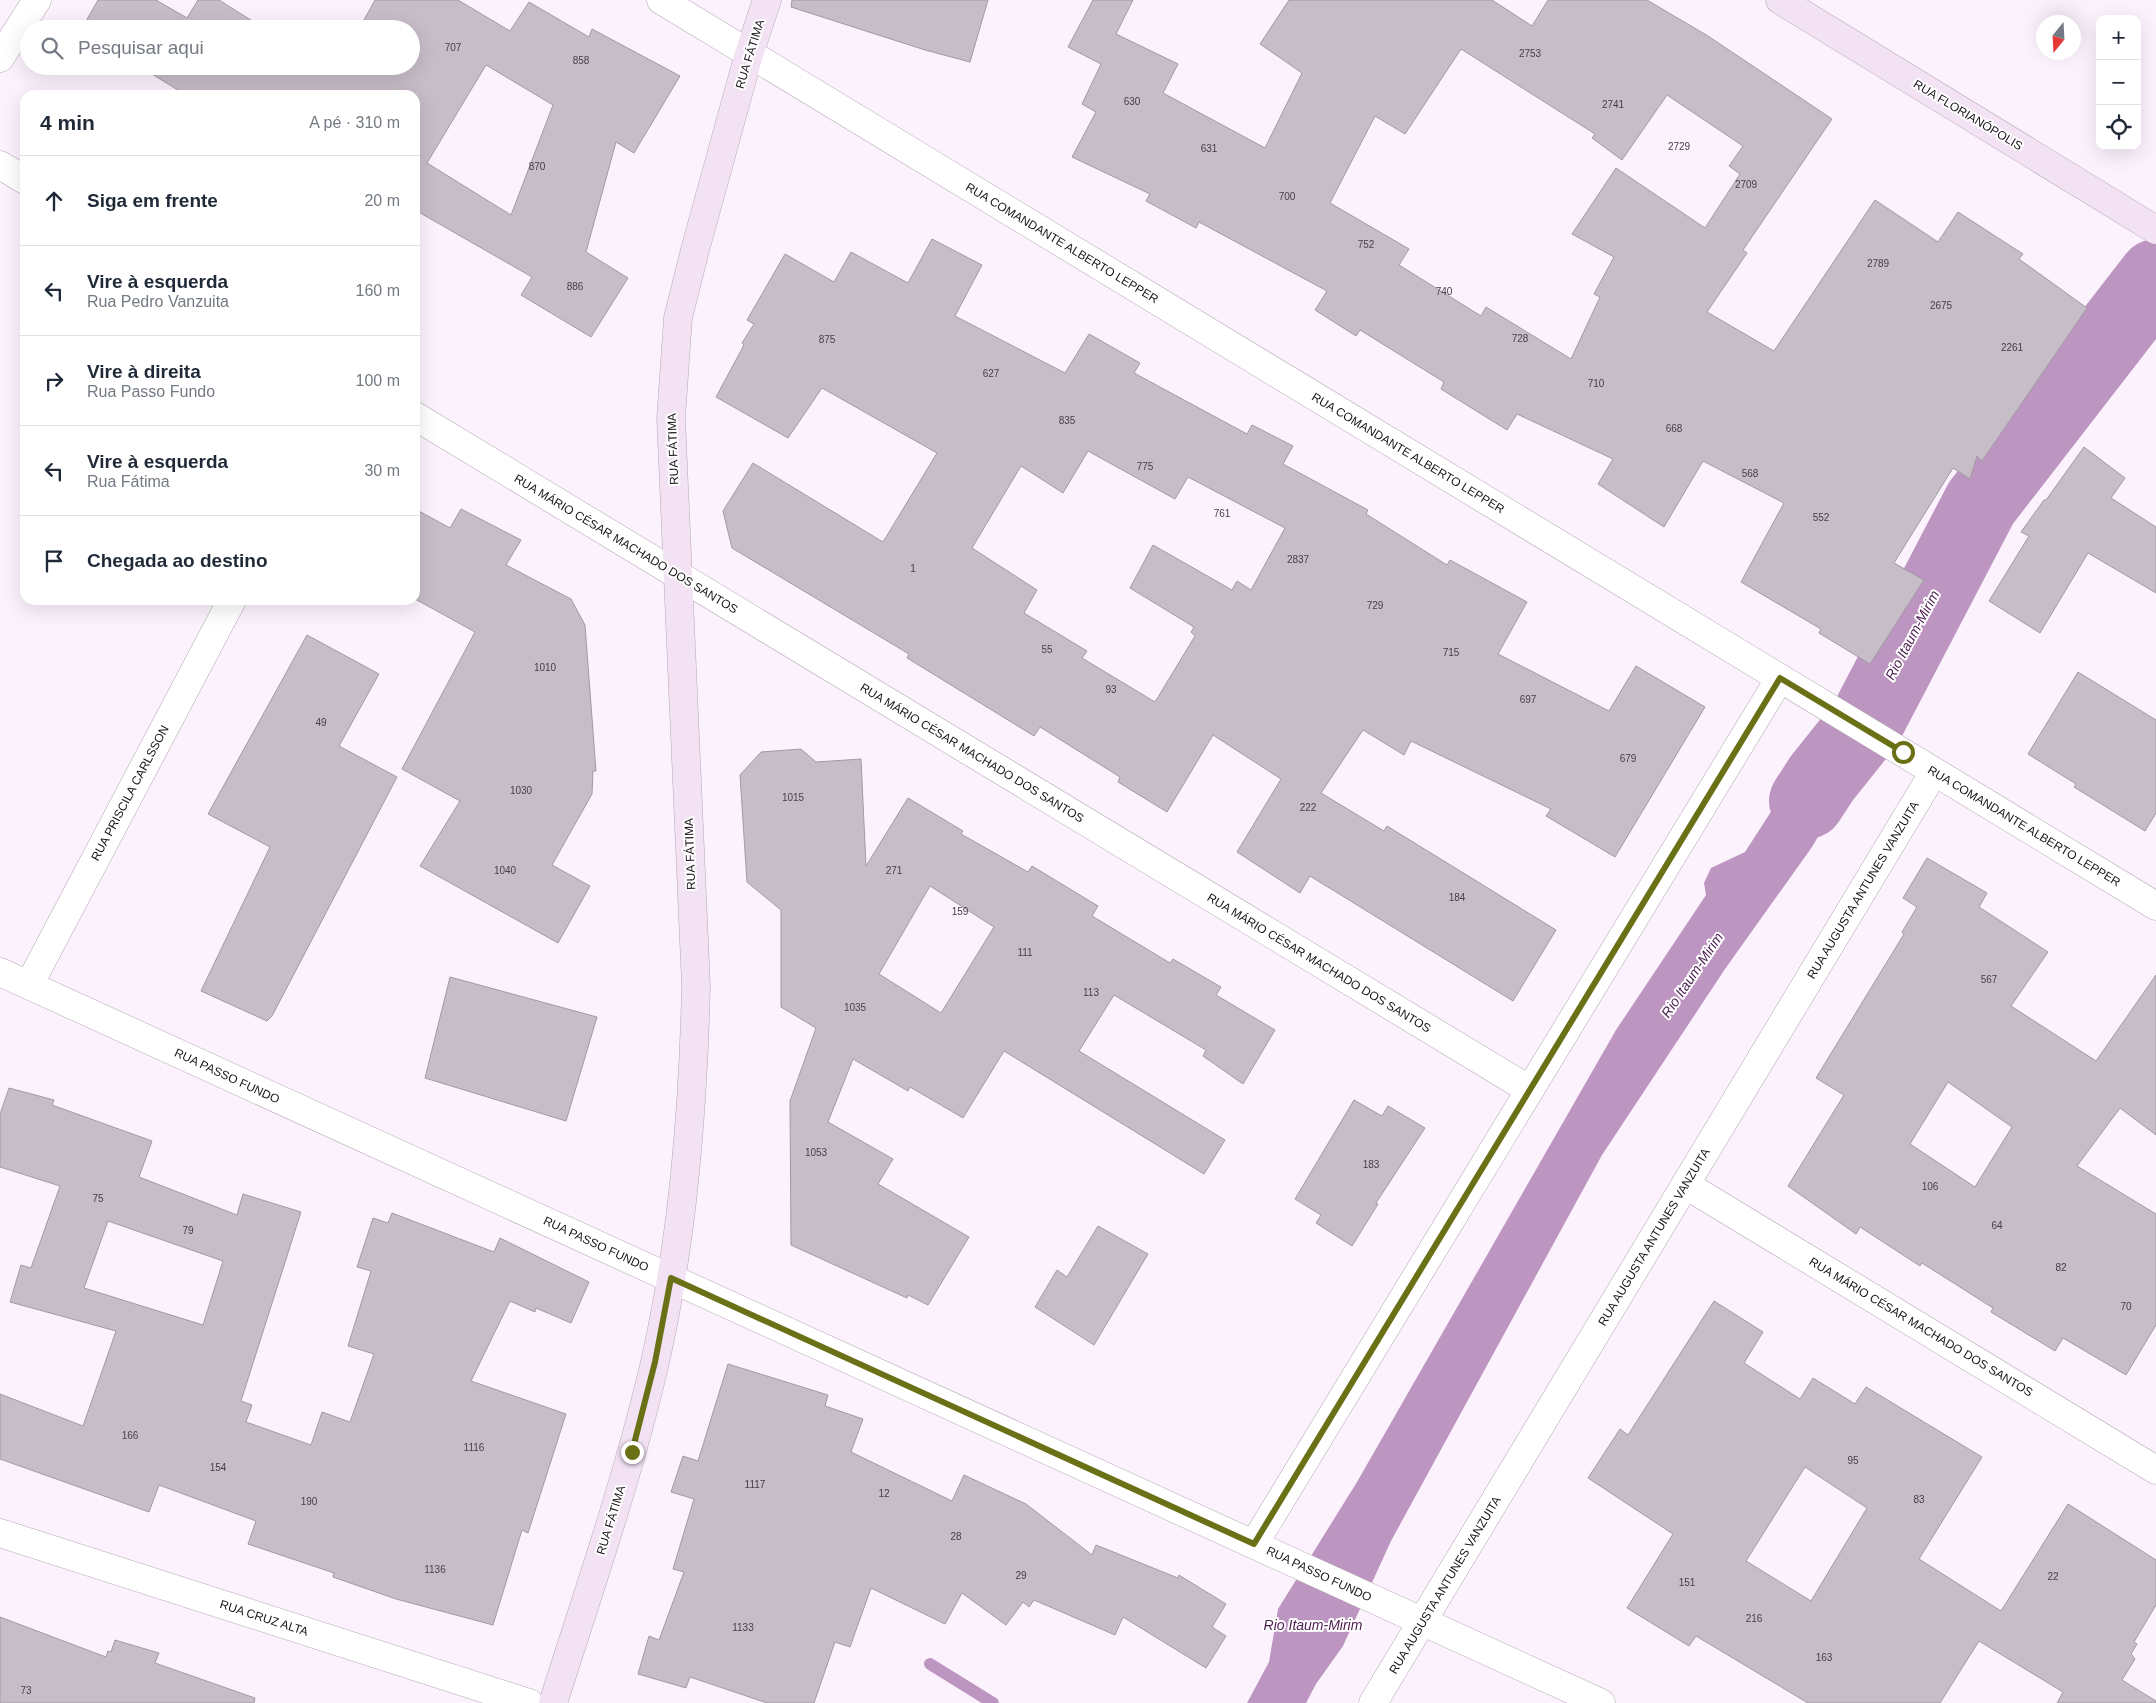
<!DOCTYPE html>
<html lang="pt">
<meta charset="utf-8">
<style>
:root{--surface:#fff;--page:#f6f6f7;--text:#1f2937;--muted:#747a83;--line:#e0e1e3}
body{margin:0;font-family:Arial,sans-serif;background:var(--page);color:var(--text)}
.controls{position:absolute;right:15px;top:15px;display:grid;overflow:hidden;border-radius:10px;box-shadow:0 5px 20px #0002}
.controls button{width:45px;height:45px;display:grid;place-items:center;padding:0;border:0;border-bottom:1px solid var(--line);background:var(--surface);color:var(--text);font:25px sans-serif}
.compass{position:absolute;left:2036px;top:15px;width:45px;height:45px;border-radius:50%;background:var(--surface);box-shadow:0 5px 20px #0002;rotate:198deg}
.stop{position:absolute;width:15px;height:15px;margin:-11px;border:4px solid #6a7015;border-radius:50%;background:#fff}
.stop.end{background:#6a7015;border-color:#fff;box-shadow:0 1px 5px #0008}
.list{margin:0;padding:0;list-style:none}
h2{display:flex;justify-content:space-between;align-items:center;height:65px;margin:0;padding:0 20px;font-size:21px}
h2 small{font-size:16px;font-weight:400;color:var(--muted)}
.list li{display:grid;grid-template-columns:32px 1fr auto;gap:15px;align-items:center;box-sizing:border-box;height:90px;padding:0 20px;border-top:1px solid var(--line)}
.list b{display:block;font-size:19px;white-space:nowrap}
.list p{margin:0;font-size:16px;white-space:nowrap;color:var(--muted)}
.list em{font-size:16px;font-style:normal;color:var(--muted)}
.icon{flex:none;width:28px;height:28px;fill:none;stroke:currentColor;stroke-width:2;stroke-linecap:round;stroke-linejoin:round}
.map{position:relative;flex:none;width:2156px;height:1703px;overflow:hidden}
.search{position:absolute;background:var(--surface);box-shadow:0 5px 20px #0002;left:20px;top:20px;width:400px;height:55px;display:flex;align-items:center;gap:12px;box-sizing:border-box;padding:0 18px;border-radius:28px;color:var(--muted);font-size:19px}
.panel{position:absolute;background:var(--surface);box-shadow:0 5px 20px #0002;left:20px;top:90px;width:400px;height:515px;border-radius:15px}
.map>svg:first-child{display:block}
</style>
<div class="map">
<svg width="2156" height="1703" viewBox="0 0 2156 1703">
<rect width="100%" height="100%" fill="#fcf2fd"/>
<polygon fill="#bc95c0" points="1834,714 1874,742 1812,847 1725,969 1602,1155 1391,1541 1343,1646 1316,1684 1306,1703 1247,1703 1269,1662 1278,1609 1357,1482 1616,1030 1706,895 1704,883 1711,868 1745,852"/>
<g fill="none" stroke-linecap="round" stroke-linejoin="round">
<polyline stroke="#bc95c0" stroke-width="12" points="930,1664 993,1703"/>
<polyline stroke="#bc95c0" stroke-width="76" points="1807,801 1822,778 1866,723 1981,503 2156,277"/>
</g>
<g fill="#c7bdc8" stroke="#a399a4" fill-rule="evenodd">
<polygon points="98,0 156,0 187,18 198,0 219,0 265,29 86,29 86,21"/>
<path d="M 375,0 L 458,0 L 510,31 L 529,2 L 589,37 L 592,29 L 680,76 L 634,153 L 616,142 L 586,252 L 628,278 L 591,337 L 521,295 L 532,277 L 415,210 L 415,95 L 186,95 L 139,66 L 411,66 L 411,29 L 359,29 ZM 486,65 L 553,105 L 511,215 L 427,163 Z"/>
<polygon points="792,0 988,0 970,62 925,50 791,7"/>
<path d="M 1093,0 L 1133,0 L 1116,34 L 1178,64 L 1163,93 L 1265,148 L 1302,73 L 1260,44 L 1289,0 L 1492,0 L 1532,26 L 1548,0 L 1647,0 L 1708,36 L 1832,119 L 1743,250 L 1747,253 L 1707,312 L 1774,351 L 1875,200 L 1938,242 L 1958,212 L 2023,254 L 2019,259 L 2087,308 L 1982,461 L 1977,456 L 1970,479 L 1953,468 L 1894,563 L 1924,580 L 1870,664 L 1819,633 L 1821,629 L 1741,582 L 1784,503 L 1703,461 L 1664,527 L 1598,484 L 1613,459 L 1517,414 L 1507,430 L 1441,389 L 1444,382 L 1360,330 L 1356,336 L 1315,310 L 1327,291 L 1199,222 L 1196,228 L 1146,201 L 1150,194 L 1072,157 L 1096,112 L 1082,104 L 1101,64 L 1068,47 ZM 1461,49 L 1595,134 L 1592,138 L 1622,160 L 1667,95 L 1743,146 L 1729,166 L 1740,174 L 1705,228 L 1616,168 L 1572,234 L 1614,257 L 1594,294 L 1600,297 L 1571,359 L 1486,307 L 1481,316 L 1399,265 L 1409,249 L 1330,203 L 1375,116 L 1405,134 Z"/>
<path d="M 932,239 L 982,265 L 955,316 L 1065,373 L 1089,334 L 1140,363 L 1134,373 L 1247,434 L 1252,425 L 1293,446 L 1283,464 L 1368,510 L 1366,514 L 1447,565 L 1450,560 L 1527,602 L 1498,654 L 1609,711 L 1636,666 L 1705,707 L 1615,857 L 1546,816 L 1551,809 L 1411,741 L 1404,755 L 1363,730 L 1321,793 L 1384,831 L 1387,826 L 1556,930 L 1513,1001 L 1310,876 L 1300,893 L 1237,852 L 1281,779 L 1213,735 L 1167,812 L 1118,782 L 1120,777 L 1040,727 L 1034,736 L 907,658 L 909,654 L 732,548 L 723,511 L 753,463 L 883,542 L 937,453 L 822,388 L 788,438 L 716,397 L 744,345 L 742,343 L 754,324 L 747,320 L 785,254 L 834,282 L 851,252 L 908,283 ZM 1088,451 L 1175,499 L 1188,477 L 1285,528 L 1251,590 L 1237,581 L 1232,590 L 1153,545 L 1130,588 L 1194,627 L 1191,632 L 1195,636 L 1155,702 L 1082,658 L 1087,651 L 1024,613 L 1037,590 L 972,548 L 1021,466 L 1063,493 Z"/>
<polygon points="2084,447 2125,478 2111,498 2156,527 2156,593 2088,553 2040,633 1989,601 2029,536 2021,532 2044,500 2046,500"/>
<polygon points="415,509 450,528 461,509 521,540 506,565 571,599 585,625 596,771 593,771 592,794 552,865 590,886 558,943 420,866 460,801 402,769 475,632 415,599"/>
<polygon points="307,635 379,674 339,746 397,777 272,1016 267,1021 201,991 270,847 208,814"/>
<polygon points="2078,672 2156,720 2156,813 2145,831 2074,787 2076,784 2028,754"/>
<path d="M 801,749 L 816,762 L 861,759 L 866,866 L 908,798 L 963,831 L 961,834 L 1028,872 L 1032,866 L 1098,906 L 1092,916 L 1170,963 L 1173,959 L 1221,987 L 1216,995 L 1275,1030 L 1243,1084 L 1203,1056 L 1206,1050 L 1114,995 L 1079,1051 L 1225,1140 L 1204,1174 L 1004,1051 L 963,1118 L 910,1087 L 908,1091 L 853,1059 L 828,1122 L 893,1159 L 878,1184 L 969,1237 L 928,1305 L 908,1295 L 907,1298 L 791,1245 L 790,1101 L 816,1028 L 781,1007 L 781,910 L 747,882 L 740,775 L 761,752 ZM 930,886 L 994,927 L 941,1013 L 879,974 Z"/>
<path d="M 1927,858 L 1987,893 L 1979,907 L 2048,952 L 2011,1006 L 2096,1061 L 2156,975 L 2156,1135 L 2120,1108 L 2077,1166 L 2156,1214 L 2156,1325 L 2126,1375 L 2063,1338 L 2055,1351 L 1991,1312 L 1993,1308 L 1922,1263 L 1920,1266 L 1860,1227 L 1856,1234 L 1788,1186 L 1844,1095 L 1816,1078 L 1904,934 L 1902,932 L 1917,907 L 1903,898 ZM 1948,1082 L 2012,1127 L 1975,1187 L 1910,1144 Z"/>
<polygon points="450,977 597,1017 566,1121 425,1078"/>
<path d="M 9,1088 L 54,1100 L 52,1105 L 152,1141 L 139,1177 L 237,1215 L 243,1194 L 301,1212 L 241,1401 L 252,1405 L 246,1422 L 311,1445 L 322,1412 L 350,1422 L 374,1354 L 348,1346 L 371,1271 L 357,1267 L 373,1218 L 388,1223 L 392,1213 L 494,1252 L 500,1238 L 589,1282 L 571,1323 L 536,1308 L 535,1312 L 510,1301 L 471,1381 L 566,1414 L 528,1533 L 522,1530 L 493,1625 L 396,1599 L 333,1577 L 334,1573 L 248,1544 L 256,1521 L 159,1485 L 149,1512 L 0,1459 L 0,1394 L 83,1426 L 116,1331 L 10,1302 L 21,1265 L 31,1268 L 60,1186 L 0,1167 L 0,1114 ZM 108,1221 L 223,1261 L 203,1325 L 84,1288 Z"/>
<polygon points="1354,1100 1382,1116 1388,1106 1425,1128 1376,1203 1378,1204 1352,1246 1316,1223 1321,1215 1295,1199"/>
<polygon points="1098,1226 1148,1254 1094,1345 1035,1307 1057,1270 1067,1277"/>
<path d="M 1714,1301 L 1763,1332 L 1744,1363 L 1800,1399 L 1813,1378 L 1855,1404 L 1866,1387 L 1982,1457 L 1919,1559 L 2001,1611 L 2068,1504 L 2156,1560 L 2156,1605 L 2134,1642 L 2137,1644 L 2131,1654 L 2135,1659 L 2122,1680 L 2156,1701 L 2156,1703 L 2057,1703 L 2063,1692 L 1979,1641 L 1940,1703 L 1808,1703 L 1696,1636 L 1689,1646 L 1627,1608 L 1673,1534 L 1588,1478 L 1620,1429 L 1628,1435 ZM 1805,1467 L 1867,1508 L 1811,1601 L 1746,1561 Z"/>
<polygon points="728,1364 828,1395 825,1406 863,1419 851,1452 952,1501 964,1475 1026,1504 1092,1555 1096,1545 1178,1578 1179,1575 1226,1604 1212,1627 1226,1636 1206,1668 1123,1617 1115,1635 1034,1600 1029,1607 1023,1602 1006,1625 962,1593 945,1624 871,1588 850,1647 835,1642 814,1703 767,1703 690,1677 686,1688 638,1674 649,1636 659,1640 684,1572 673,1569 694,1499 671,1492 683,1456 698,1461"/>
<polygon points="0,1617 106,1657 108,1651 111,1652 115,1640 159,1653 155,1663 255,1698 254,1703 0,1703"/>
</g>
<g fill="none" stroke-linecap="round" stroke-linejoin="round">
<defs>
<g id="street">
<polyline points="661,0 2156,906"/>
<polyline points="0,58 37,0"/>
<polyline points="0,165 25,180"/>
<polyline points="415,416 1530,1090"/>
<polyline points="0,972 1601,1703"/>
<polyline points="29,985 232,600"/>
<polyline points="1686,1185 2156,1470"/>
<polyline points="0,1533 529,1703"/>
<polyline points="1254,1544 1780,678"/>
<polyline points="1373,1703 1934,772"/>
</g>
<g id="secondary">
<polyline points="1780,0 2156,230"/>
<path d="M 553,1703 C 589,1590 628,1478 655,1362 C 683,1238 693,1112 696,986 L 671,418 L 678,318 L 695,250 L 749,54 L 767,0"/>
</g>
</defs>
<use href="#street" stroke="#b2a9b3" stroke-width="29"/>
<use href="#secondary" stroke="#b2a9b3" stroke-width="29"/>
<use href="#street" stroke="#fff" stroke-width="28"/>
<use href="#secondary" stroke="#f3e2f4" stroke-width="28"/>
</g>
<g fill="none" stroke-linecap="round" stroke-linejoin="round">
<polyline stroke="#6a7015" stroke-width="6" points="632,1452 655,1362 671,1278 1254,1544 1780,678 1903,752"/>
</g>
<g text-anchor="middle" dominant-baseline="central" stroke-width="4" stroke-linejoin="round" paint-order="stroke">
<g font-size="10" fill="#443f45">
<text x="453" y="47">707</text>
<text x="1530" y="53">2753</text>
<text x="581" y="60">858</text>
<text x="1132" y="101">630</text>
<text x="1613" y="104">2741</text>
<text x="1679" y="146">2729</text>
<text x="1209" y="148">631</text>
<text x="537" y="166">870</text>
<text x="1746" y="184">2709</text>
<text x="1287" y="196">700</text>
<text x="1366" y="244">752</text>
<text x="1878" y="263">2789</text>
<text x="575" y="286">886</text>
<text x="1444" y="291">740</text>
<text x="1941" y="305">2675</text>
<text x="1520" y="338">728</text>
<text x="827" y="339">875</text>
<text x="2012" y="347">2261</text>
<text x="991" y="373">627</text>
<text x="1596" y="383">710</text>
<text x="1067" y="420">835</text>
<text x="1674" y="428">668</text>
<text x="1145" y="466">775</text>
<text x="1750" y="473">568</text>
<text x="1222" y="513">761</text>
<text x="1821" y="517">552</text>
<text x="1298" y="559">2837</text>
<text x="913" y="568">1</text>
<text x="1375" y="605">729</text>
<text x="1047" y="649">55</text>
<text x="1451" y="652">715</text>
<text x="545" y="667">1010</text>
<text x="1111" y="689">93</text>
<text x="1528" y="699">697</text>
<text x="321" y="722">49</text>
<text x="1628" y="758">679</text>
<text x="521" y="790">1030</text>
<text x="793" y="797">1015</text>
<text x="1308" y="807">222</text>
<text x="505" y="870">1040</text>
<text x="894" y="870">271</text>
<text x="1457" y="897">184</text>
<text x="960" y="911">159</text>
<text x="1025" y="952">111</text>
<text x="1989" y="979">567</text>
<text x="1091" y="992">113</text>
<text x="855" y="1007">1035</text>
<text x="816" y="1152">1053</text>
<text x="1371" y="1164">183</text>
<text x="1930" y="1186">106</text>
<text x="98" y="1198">75</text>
<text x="1997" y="1225">64</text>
<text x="188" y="1230">79</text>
<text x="2061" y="1267">82</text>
<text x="2126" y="1306">70</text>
<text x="130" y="1435">166</text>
<text x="474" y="1447">1116</text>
<text x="1853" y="1460">95</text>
<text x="218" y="1467">154</text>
<text x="755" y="1484">1117</text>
<text x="884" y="1493">12</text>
<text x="1919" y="1499">83</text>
<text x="309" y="1501">190</text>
<text x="956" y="1536">28</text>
<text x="435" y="1569">1136</text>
<text x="1021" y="1575">29</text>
<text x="2053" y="1576">22</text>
<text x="1687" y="1582">151</text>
<text x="1754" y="1618">216</text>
<text x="743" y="1627">1133</text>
<text x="1824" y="1657">163</text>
<text x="26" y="1690">73</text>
</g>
<g font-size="12" fill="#191519" stroke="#fff">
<text transform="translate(750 54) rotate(-73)">RUA FÁTIMA</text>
<text transform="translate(1968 115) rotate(31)">RUA FLORIANÓPOLIS</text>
<text transform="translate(1062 243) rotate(31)">RUA COMANDANTE ALBERTO LEPPER</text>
<text transform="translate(673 449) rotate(-92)">RUA FÁTIMA</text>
<text transform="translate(1408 453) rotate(31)">RUA COMANDANTE ALBERTO LEPPER</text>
<text transform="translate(626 544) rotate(31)">RUA MÁRIO CÉSAR MACHADO DOS SANTOS</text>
<text transform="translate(972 753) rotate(31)">RUA MÁRIO CÉSAR MACHADO DOS SANTOS</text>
<text transform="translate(130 793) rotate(-62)">RUA PRISCILA CARLSSON</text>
<text transform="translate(2024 826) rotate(31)">RUA COMANDANTE ALBERTO LEPPER</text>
<text transform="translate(690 854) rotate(-92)">RUA FÁTIMA</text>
<text transform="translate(1863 890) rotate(-59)">RUA AUGUSTA ANTUNES VANZUITA</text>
<text transform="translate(1319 963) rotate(31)">RUA MÁRIO CÉSAR MACHADO DOS SANTOS</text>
<text transform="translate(227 1076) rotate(25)">RUA PASSO FUNDO</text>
<text transform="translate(1654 1237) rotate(-59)">RUA AUGUSTA ANTUNES VANZUITA</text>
<text transform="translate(596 1244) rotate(25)">RUA PASSO FUNDO</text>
<text transform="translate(1921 1327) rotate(31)">RUA MÁRIO CÉSAR MACHADO DOS SANTOS</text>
<text transform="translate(611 1520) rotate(-73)">RUA FÁTIMA</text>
<text transform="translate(1319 1574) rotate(25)">RUA PASSO FUNDO</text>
<text transform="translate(1445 1585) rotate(-59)">RUA AUGUSTA ANTUNES VANZUITA</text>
<text transform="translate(264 1618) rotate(18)">RUA CRUZ ALTA</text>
</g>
<g font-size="14" font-style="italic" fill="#4c1c51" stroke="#fff">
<text transform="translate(1912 635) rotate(-62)">Rio Itaum-Mirim</text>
<text transform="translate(1692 975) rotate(-56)">Rio Itaum-Mirim</text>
<text x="1313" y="1625">Rio Itaum-Mirim</text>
</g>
</g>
</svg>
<div class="controls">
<button>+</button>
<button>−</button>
<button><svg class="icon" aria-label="locate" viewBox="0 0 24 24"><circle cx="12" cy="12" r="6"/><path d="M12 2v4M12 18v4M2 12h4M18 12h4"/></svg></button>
</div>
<svg class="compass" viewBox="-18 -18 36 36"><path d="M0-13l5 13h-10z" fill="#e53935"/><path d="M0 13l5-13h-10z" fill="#747a83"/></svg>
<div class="stop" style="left:1903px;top:752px"></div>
<div class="stop end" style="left:632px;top:1452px"></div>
<div class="search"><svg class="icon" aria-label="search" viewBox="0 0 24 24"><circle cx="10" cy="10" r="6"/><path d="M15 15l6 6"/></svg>Pesquisar aqui</div>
<section class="panel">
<h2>4 min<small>A pé · 310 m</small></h2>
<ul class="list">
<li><svg class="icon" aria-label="ahead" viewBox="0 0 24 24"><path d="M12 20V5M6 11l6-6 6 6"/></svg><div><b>Siga em frente</b></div><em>20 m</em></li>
<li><svg class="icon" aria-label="left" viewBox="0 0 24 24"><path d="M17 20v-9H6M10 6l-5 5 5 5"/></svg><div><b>Vire à esquerda</b><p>Rua Pedro Vanzuita</p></div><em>160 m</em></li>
<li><svg class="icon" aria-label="right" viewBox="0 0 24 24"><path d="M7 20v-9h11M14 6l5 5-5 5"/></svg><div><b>Vire à direita</b><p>Rua Passo Fundo</p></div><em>100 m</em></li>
<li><svg class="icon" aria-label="left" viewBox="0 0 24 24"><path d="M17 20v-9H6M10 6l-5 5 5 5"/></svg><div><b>Vire à esquerda</b><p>Rua Fátima</p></div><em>30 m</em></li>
<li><svg class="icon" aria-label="arrive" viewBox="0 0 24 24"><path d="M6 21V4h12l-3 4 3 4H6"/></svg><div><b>Chegada ao destino</b></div></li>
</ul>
</section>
</div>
